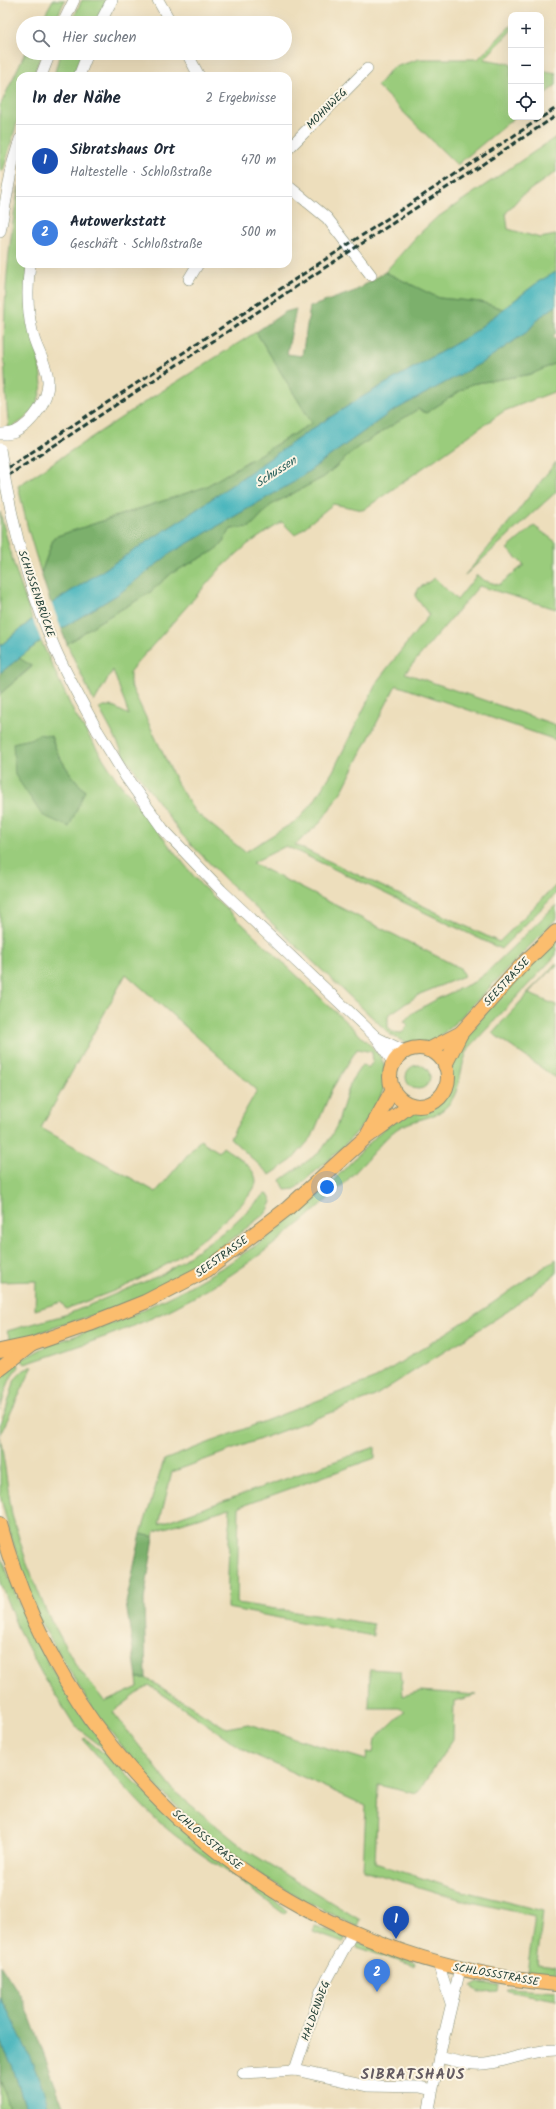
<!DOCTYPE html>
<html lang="de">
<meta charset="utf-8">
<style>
:root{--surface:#fff;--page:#f6f6f7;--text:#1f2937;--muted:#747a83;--line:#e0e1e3;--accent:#7c3aed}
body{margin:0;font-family:Kalam,sans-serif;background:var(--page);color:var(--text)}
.controls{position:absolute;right:12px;top:12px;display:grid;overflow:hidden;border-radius:8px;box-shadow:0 4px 16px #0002}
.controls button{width:36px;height:36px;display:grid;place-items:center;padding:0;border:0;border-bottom:1px solid var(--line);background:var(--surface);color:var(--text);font:20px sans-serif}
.you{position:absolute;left:327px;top:1187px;width:14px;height:14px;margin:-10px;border:3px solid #fff;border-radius:50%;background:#1a73e8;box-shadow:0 0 0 6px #1a73e833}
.badge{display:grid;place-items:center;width:26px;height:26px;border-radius:50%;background:var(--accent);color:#fff;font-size:13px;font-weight:700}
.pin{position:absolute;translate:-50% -33px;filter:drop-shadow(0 1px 2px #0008)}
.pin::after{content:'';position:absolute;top:21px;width:14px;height:12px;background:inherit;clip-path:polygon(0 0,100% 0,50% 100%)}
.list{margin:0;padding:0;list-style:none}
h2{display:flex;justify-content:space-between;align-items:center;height:52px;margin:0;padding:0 16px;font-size:17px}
h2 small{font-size:13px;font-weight:400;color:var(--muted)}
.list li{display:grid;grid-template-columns:26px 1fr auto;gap:12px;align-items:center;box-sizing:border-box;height:72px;padding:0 16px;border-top:1px solid var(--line)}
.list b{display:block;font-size:15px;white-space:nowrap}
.list p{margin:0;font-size:13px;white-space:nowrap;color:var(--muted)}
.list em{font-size:13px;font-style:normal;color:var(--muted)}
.icon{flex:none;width:22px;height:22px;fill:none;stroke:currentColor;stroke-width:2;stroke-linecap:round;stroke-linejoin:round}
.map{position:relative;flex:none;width:556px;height:2109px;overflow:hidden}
.search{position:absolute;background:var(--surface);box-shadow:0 4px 16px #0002;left:16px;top:16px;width:276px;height:44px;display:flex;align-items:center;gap:10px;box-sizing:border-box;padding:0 14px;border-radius:22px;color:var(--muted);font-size:15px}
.panel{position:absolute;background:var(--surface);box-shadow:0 4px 16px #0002;left:16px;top:72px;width:276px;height:196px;border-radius:12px}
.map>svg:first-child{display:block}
</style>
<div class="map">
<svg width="556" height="2109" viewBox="0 0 556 2109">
<rect width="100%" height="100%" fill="#fcf5e5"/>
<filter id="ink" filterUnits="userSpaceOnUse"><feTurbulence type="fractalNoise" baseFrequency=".025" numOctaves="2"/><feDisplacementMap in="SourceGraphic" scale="8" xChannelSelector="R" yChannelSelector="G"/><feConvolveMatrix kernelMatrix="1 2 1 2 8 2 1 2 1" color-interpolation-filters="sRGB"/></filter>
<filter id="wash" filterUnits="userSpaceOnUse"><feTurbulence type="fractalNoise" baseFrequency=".012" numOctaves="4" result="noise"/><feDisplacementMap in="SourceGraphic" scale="16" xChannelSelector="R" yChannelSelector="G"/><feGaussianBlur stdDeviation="0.9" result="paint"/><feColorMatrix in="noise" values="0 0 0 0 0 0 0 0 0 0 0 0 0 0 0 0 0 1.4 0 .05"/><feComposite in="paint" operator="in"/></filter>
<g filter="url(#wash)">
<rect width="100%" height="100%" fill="#eddebc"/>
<g fill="#9acc7c" stroke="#5c8458" fill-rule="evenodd">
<polygon points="53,0 65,0 54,23 40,23"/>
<polygon points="82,0 107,0 96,23 71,23"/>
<polygon points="511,25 511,31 484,59 511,64 511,117 515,117 457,165 377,86 392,68 419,59 478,59"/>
<polygon points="25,53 42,53 33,76 20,76 20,112 3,171 0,171 0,106"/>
<polygon points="60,53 82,53 74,76 54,76"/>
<polygon points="541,70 556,73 556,85 541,97"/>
<polygon points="556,137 556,172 521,196 506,213 508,229 540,238 556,235 556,272 538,282 503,309 481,302 439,298 385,272 416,237 435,219"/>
<path d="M 19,186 L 20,264 L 27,264 L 42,385 C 37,410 31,416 9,429 C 0,347 4,267 19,186 Z"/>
<polygon points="256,332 312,423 205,487 54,537 41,573 28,529 18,486 151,398"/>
<polygon points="556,363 556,391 504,411 363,510 333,504 295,535 282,522 248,544 219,570 130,671 130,684 178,785 194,811 245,852 299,819 314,801 333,771 378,680 429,615 415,596 419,588 435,578 457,600 477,575 483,580 499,585 524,565 507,549 534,526 556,542 556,609 479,586 405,673 556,725 556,740 396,685 343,789 320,823 295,845 499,942 556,885 556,894 501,949 286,846 252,863 460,968 464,976 420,994 388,1015 388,1027 392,1032 402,1033 408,1025 404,1021 414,1012 439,998 474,982 488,971 556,905 556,919 461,1017 436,1040 430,1043 406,1043 391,1035 228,882 182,835 126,758 99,708 111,706 129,715 113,670 94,702 67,644 99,622 148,594 172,573 214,551 221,545 231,529 250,527 271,505 324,477 358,447 418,409 426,413 471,384 532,374"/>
<path d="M 556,462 L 556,492 L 464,576 C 497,539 526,500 556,462 Z"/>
<polygon points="0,512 13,562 32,619 0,646"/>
<path d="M 41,641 L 74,713 L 117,780 L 172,849 L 200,884 L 363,1038 C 370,1045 379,1053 383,1062 C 399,1108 324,1163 295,1189 L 285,1190 L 281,1180 L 320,1152 L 330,1138 L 337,1125 L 351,1081 L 362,1065 L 368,1068 L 373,1062 L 372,1052 L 357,1049 L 332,1089 L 312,1137 L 292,1160 L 270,1175 L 230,1138 L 257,1090 L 126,974 L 41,1128 L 156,1192 L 200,1140 L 219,1152 L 223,1147 C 234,1155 255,1166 256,1181 C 258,1198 185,1253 169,1263 C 157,1270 145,1276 134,1282 C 112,1293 88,1300 66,1309 L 61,1302 L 35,1310 L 36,1281 L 0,1282 L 0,694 L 32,667 L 19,658 ZM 51,736 C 58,758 69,773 85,791 L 13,743 Z"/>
<path d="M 556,940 L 556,955 L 469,1048 C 459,1066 462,1088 449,1104 C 434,1122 410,1117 393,1132 C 382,1141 372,1154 362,1165 C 341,1187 318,1209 293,1229 C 262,1254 229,1278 194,1297 C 141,1327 82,1345 25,1364 L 21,1360 L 49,1345 L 126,1318 L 183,1290 L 225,1266 L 265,1239 L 300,1211 L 331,1183 L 382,1130 L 411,1111 L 426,1110 L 443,1101 L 451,1083 L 451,1067 L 463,1041 L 489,1008 Z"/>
<polygon points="556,963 556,966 527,993 556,1005 556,1078 492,1033"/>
<circle cx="418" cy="1077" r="12"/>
<path d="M 265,1194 L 269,1195 L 272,1202 L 267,1212 C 227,1243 188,1275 141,1297 C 99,1316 54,1325 12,1343 L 7,1331 L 68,1314 L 163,1274 L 229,1228 Z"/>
<polygon points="556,1259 556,1274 508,1311 373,1397 172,1472 159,1524 375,1447 375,1458 239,1507 237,1603 373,1624 373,1636 227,1608 230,1508 155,1531 154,1537 141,1534 164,1460 376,1378 487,1307"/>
<path d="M 18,1363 L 19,1367 C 7,1379 5,1394 0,1410 L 0,1379 Z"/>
<polygon points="33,1366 0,1435 12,1515 27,1564 46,1611 76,1665 105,1702 138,1687 137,1678 146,1678 226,1728 248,1724 366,1760 367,1752 373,1753 375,1739 405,1711 399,1708 369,1708 370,1669 401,1671 403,1696 420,1691 477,1695 454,1701 453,1739 417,1794 378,1785 375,1863 459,1890 543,1911 537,1964 556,1966 556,1977 527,1973 535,1916 462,1900 363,1870 366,1806 246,1751 149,1685 113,1712 175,1792 246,1850 360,1920 357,1927 302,1899 261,1875 202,1831 148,1778 132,1759 92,1708 39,1620 11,1537 0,1495 0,1423 6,1410 15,1379 24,1370"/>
<path d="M 0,1552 C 11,1582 21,1612 36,1640 C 57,1680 82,1718 110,1753 L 75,1726 L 42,1674 L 18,1629 L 0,1583 Z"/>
<path d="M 85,1738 L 120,1767 L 188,1835 L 235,1872 L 235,1877 C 209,1859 181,1842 158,1821 C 131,1796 107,1767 83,1739 Z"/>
<polygon points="242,1879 269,1895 287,1912 284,1914 240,1881"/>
<polygon points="315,1926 343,1935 345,1939 343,1943 313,1932"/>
<polygon points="358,1942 415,1963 414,1966 356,1947"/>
<polygon points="479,1983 500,1985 499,1991 479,1992 472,1987"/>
<polygon points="510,1988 556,1991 556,2000 507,1991"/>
<polygon points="0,2079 10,2109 0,2109"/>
</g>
<g fill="#7bb06c" stroke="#4d7650">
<polygon points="385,272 439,298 481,302 503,309 469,336 362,397 312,429 187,516 51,604 41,573 54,537 205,487 312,423 256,332 285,312 296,309 287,354 302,356 310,307 355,291"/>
<polygon points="556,306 556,333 553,336 556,341 556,363 532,374 471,384 426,413 418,409 358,447 324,477 271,505 250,527 231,529 221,545 214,551 172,573 148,594 99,622 67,644 61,629 120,593 171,553 294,482 388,414 483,362 527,332 540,317"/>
<polygon points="19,658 32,666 0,694 0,673"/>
<path d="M 38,734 L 51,736 C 58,758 69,773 85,791 L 69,827 L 42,815 L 15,775 L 13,743 L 34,738 Z"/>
<polygon points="141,1534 154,1537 144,1600 146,1678 137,1678 126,1603"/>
<polygon points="0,1964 24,2001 64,2109 48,2109 6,2006 0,1998"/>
<polygon points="0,2041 12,2065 26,2109 10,2109 0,2079"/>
</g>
<g fill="#44b4bc" stroke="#327878">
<polygon points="556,272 556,306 540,317 527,332 483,362 388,414 294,482 171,553 120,593 41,641 0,673 0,646 51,604 187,516 312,429 362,397 469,336 538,282"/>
<path d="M 0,1998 C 10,2011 49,2095 48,2109 L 26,2109 L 12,2065 L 0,2041 Z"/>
</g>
<polygon fill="#eddebc" points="51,602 62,631 42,643 32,617"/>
</g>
<g filter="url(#ink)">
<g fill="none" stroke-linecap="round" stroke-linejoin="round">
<defs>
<g id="minor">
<polyline points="158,0 171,23"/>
<polyline points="63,23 74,0"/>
<polyline points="100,23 112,0"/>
<polyline points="187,53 199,76"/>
<polyline points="41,76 50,53"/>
<polyline points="79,76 88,53"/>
<polyline points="288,149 367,69"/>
<polyline points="288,186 327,218 371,275"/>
<polyline points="0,232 13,162 20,139"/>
<polyline points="189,279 198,264"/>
<path d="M 0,434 C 5,434 11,434 15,432 C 32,424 49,400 48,380 C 47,363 35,348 32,331 C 27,309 27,286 30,264"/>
<polyline points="97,730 126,777 163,829 221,890 377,1038 394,1064"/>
<polyline points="377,1038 406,1052"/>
<polyline points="438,1963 451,2003"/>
<path d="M 439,2057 C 455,2061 475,2067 492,2063 C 514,2059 532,2050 556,2050"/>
<polyline points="295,2070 321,1991 353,1932"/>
<polyline points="243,2073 295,2070 367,2086 420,2087 432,2090"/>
<polyline points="429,2109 439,2057 460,1969"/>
</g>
<g id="major">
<circle cx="419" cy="1077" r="29"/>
<polyline points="428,1050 461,1033"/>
<polyline points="445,1065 461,1033 521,966 556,932"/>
<polyline points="368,1134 393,1089"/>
<polyline points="0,1351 33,1344 90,1324 145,1302 207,1270 288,1208 364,1139 411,1105"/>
<polyline points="0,1369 31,1345"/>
<path d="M 0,1524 C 68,1781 294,1961 556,1984"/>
</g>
</defs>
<use href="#minor" stroke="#868e78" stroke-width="12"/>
<use href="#major" stroke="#868e78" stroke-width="16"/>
<use href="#minor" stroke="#fff" stroke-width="11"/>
<use href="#major" stroke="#fbbd6e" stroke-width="14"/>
<g stroke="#1f3d34" stroke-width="3" stroke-dasharray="6 3" stroke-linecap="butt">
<polyline points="0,473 556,108"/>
<polyline points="0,481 556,116"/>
</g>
<defs>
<path id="minor-bridge" d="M 0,449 C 10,518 28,587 56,651 C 68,678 83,704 97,730"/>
</defs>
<use href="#minor-bridge" stroke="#868e78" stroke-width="12" stroke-linecap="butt"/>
<use href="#minor-bridge" stroke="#fff" stroke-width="11"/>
</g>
</g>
<g text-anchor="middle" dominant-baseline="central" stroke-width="4" stroke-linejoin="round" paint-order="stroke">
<g font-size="11" fill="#1f3d34" stroke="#fcf5e5">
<text transform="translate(327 109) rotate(-45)">MOHNWEG</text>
<text transform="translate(36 594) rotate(71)">SCHUSSENBRÜCKE</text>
<text transform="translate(507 982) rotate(-47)">SEESTRASSE</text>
<text transform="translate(222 1257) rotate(-36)">SEESTRASSE</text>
<text transform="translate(207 1840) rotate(40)">SCHLOSSSTRASSE</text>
<text transform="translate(496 1975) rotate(10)">SCHLOSSSTRASSE</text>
<text transform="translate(316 2011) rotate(-70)">HALDENWEG</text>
</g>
<g font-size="12" font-style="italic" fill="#2a615d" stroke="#fcf5e5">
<text transform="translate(276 472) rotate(-33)">Schussen</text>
</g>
<g font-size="15" font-weight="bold" letter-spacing="1" fill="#645b62" stroke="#fcf5e5">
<text x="413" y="2075">SIBRATSHAUS</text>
</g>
</g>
</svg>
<div class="controls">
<button>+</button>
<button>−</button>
<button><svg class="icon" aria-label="locate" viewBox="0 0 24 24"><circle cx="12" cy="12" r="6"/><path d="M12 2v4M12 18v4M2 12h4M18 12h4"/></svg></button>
</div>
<div class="you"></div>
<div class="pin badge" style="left:396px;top:1939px;background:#1a4fb4">1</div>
<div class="pin badge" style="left:377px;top:1992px;background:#3f7fe0">2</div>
<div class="search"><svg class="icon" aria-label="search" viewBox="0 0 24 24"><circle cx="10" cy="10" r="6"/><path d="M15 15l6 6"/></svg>Hier suchen</div>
<section class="panel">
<h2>In der Nähe<small>2 Ergebnisse</small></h2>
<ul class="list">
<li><span class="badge" style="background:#1a4fb4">1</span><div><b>Sibratshaus Ort</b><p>Haltestelle · Schloßstraße</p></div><em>470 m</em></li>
<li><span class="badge" style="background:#3f7fe0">2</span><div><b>Autowerkstatt</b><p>Geschäft · Schloßstraße</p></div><em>500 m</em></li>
</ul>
</section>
</div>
